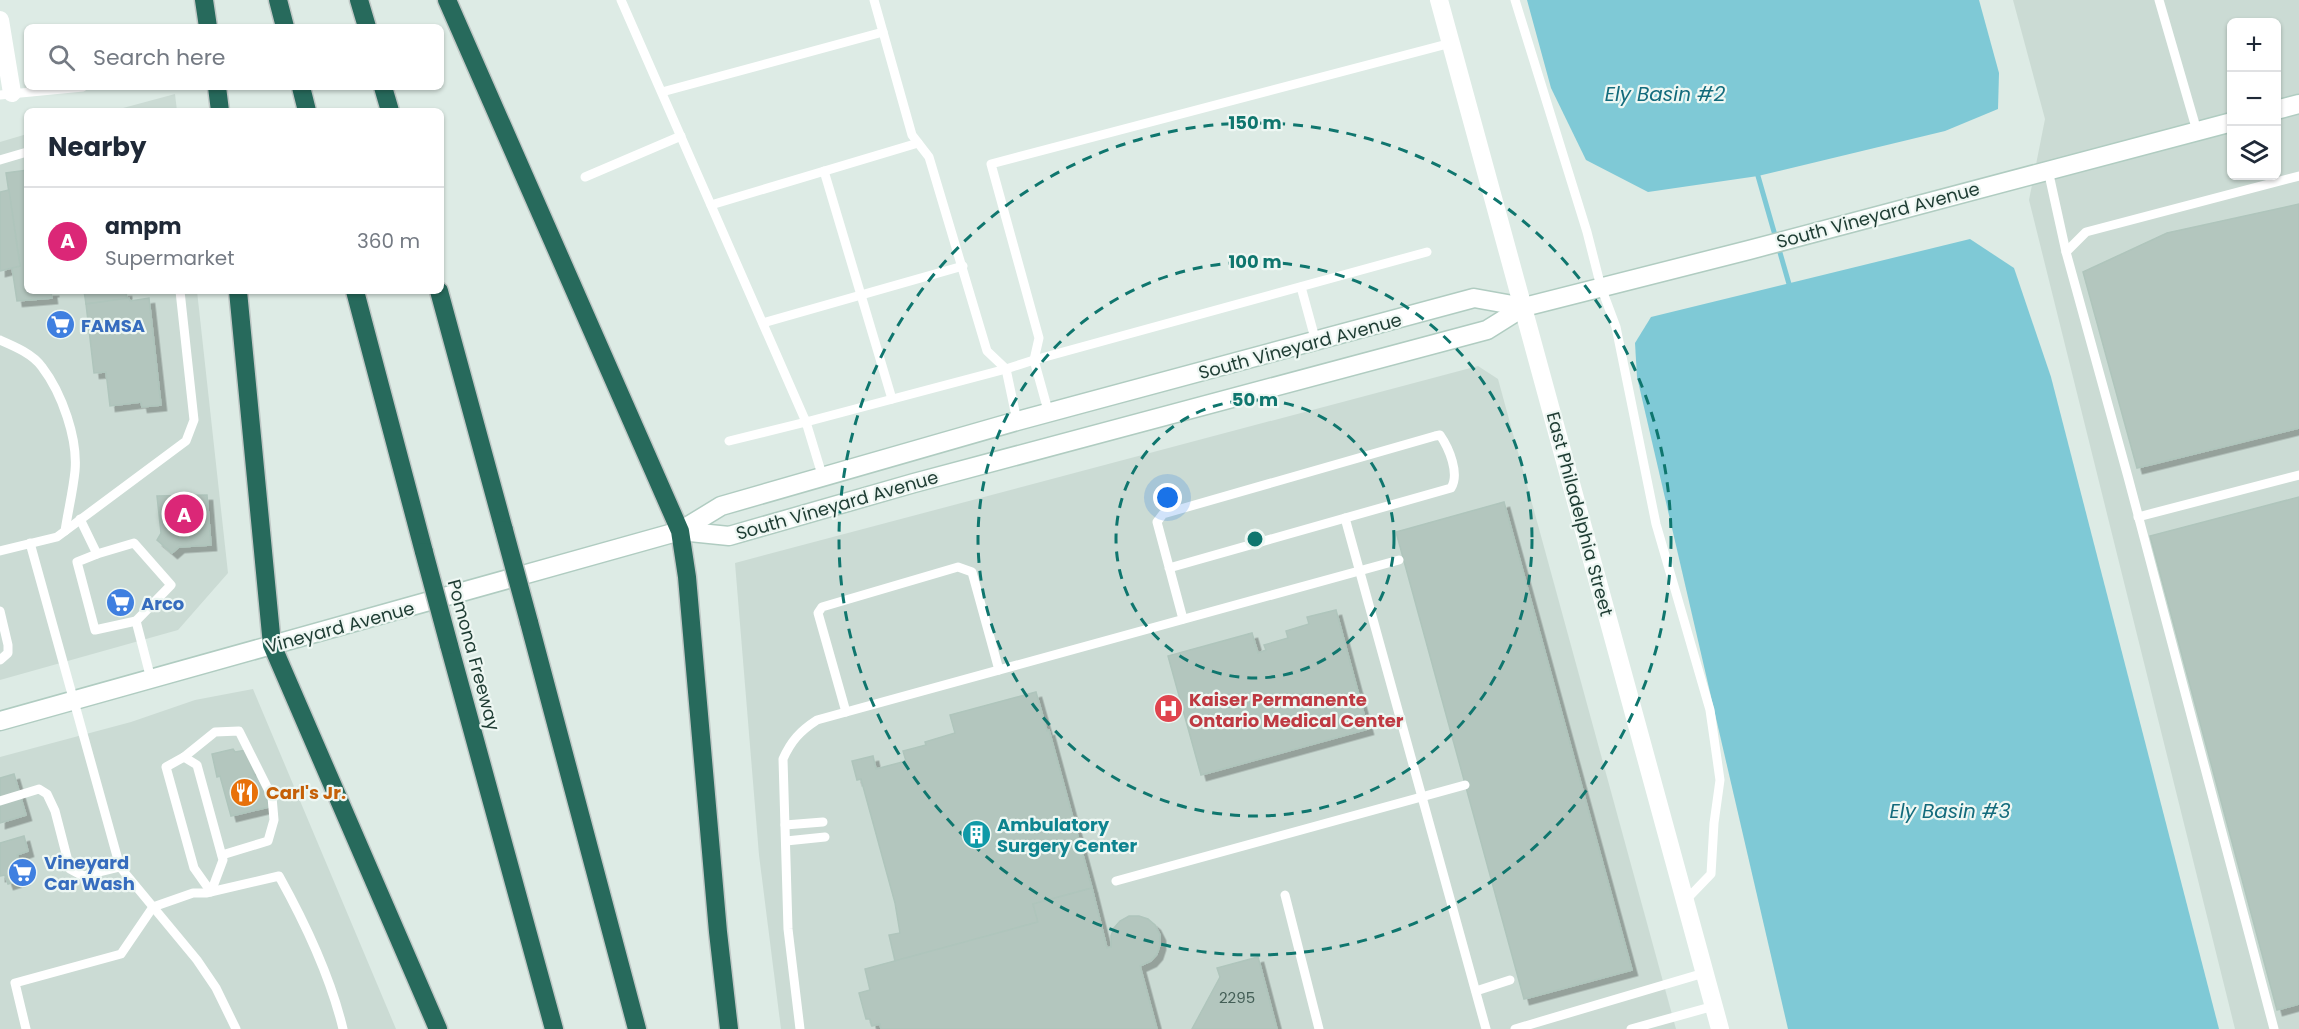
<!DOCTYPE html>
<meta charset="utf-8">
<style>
:root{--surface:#fff;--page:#f2f2f3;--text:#1f2937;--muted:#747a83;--line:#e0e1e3;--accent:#db2777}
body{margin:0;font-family:Poppins,sans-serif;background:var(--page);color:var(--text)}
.controls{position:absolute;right:18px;top:18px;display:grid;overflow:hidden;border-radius:9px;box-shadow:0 2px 4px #0004}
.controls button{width:54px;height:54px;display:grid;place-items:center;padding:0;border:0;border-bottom:2px solid var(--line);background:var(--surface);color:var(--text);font:30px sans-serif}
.you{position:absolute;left:1168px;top:498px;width:21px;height:21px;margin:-15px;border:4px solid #fff;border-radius:50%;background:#1a73e8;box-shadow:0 0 0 9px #1a73e833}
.badge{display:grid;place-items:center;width:39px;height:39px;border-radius:50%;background:var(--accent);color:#fff;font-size:20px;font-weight:700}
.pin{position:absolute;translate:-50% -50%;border:3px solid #fff;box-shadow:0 2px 6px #0006}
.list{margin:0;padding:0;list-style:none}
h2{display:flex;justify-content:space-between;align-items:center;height:78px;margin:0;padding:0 24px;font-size:26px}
h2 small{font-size:20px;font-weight:400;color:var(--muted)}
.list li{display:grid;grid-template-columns:39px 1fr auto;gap:18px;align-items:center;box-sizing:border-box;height:108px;padding:0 24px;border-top:2px solid var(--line)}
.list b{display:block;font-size:22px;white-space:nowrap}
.list p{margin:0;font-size:20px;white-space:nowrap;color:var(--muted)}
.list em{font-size:20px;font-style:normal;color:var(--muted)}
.icon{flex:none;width:33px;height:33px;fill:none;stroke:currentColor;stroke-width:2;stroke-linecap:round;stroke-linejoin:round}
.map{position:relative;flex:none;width:2299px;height:1029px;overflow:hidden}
.search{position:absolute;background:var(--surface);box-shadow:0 2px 4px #0004;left:24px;top:24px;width:420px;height:66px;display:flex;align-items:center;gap:15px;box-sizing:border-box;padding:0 21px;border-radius:9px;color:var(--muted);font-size:22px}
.panel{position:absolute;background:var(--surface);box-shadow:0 2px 4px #0004;left:24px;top:108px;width:420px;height:186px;border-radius:9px}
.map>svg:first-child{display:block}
</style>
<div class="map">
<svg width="2299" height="1029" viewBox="0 0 2299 1029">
<defs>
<filter id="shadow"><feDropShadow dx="5.5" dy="5.5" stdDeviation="0" flood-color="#0004"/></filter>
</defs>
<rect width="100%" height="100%" fill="#ddebe5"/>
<g fill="#cbdbd4" fill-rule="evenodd">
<path d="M 2013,0 L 2299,0 L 2299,1029 L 2235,1029 L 2029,200 L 2045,119 ZM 2232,22 L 2276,22 L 2276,176 L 2232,176 Z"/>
<polygon points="175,94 177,111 112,111"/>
<polygon points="27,134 27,291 197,291 228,573 178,630 0,680 0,142"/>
<polygon points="1478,366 1498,379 1676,1029 781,1029 759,855 735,563"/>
<polygon points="253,689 396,1029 0,1029 0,757 131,722 195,700"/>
</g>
<g fill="#7fc9d6">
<polygon points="1527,0 1979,0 1999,73 1998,109 1945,131 1758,176 1648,192 1586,160 1551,88"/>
<polygon points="1970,239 2014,268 2051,377 2219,1029 1788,1029 1637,377 1635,343 1651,317"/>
</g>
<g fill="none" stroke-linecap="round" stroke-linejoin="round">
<polyline stroke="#7fc9d6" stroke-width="5" points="1758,176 1789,284"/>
</g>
<g fill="#b3c6be" stroke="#afc5bc" stroke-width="1.5" filter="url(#shadow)">
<polygon points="27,170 27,291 54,291 51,291 52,298 17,301 12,268 20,266 6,173"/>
<polygon points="9,190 20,266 0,271 0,192"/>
<polygon points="2299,204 2299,428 2137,468 2083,272 2167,233"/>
<polygon points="84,291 108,291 109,293 126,291 127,299 86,304"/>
<polygon points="129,298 130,301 149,298 161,405 142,407 141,402 110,406 106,372 94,373 86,304"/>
<polygon points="207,495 211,545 179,547 172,553 157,540 161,533 157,496"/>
<polygon points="2299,497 2299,1004 2277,1010 2150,536"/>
<polygon points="1504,502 1632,970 1524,999 1396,532"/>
<polygon points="1336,610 1368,729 1201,775 1168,656 1252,633 1258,653 1266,650 1264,645 1288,638 1286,631 1309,624 1307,617"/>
<polygon points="1036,692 1047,731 1049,730 1092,888 1033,904 1038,922 895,961 889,935 900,933 895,903 861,779 857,780 852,761 873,756 876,769 906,761 903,751 926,745 925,742 955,733 950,715"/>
<polygon points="233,749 235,752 246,750 255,777 261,777 269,807 231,816 220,776 217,777 212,754"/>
<polygon points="14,774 26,815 0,823 0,778"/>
<polygon points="24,836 28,851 17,855 24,879 8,884 5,875 0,876 0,843"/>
<polygon points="1092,888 1107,948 1111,947 1111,936 1114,928 1120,921 1129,916 1139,916 1148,919 1155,925 1160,935 1160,945 1157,954 1151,961 1140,966 1157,1029 881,1029 880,1024 872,1026 870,1019 866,1019 859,993 870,990 865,969 1038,922 1033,904"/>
<polygon points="1258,957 1277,1029 1192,1029 1220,977 1217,968"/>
</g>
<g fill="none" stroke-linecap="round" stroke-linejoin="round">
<defs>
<g id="secondary">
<polyline points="2276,110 2299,104"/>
<polyline points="680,531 729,536 914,483 1487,330 1524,307 1749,250 2232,122"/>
<polyline points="0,721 680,531 721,506 1017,421 1474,298 1524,307"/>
</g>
<g id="motorway">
<polyline points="204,0 208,27"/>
<polyline points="278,0 285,27"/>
<polyline points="359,0 367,27"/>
<polyline points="447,0 680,531 687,577 718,932 729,1029"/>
<polyline points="217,87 220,111"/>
<polyline points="301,87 307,111"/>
<polyline points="383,87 390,111"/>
<polyline points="238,291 272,645 438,1029"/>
<polyline points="355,291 424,552"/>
<polyline points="439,291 504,530"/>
<polyline points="529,622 637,1029"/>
<polyline points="449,645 554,1029"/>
</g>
</defs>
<use href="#secondary" stroke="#b0ccc1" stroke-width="21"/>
<use href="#motorway" stroke="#c0c8c6" stroke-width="21"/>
<g stroke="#fff" stroke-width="9">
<polyline points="621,0 806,422 1006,369 1034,360 1427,252"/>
<polyline points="874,0 912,135 929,157 987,351 1006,369 1017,421"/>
<polyline points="1515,0 1587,232 1601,287 1616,327 1656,524 1710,710 1720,780 1714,823 1711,874 1685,901"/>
<polyline points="2159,0 2197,131"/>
<polyline points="662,92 883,32"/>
<polyline points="0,95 83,87"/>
<polyline points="0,160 27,152"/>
<polyline points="2048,170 2066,252"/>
<polyline points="824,171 892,399"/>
<polyline points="585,177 681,136"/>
<polyline points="711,205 918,143"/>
<polyline points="1301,287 1316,342"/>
<polyline points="763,323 963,266"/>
<path d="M 0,340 C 14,346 33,354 42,367 C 62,393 78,439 75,471 C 73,491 68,511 65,531"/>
<polyline points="1049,414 1034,360 1039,338 991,164 1451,43"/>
<polyline points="729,441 806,422 823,478"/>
<polyline points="2138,517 2299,475"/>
<polyline points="1345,518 1486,1029"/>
<polyline points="80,519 97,554 134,543 171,585 136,621 151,679"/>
<polyline points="30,543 120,867 197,960 216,988 236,1029"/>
<polyline points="0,551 57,537 186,441 194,420 180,291"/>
<polyline points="97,554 77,562 95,630 136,621"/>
<path d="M 1169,568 L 1451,488 C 1460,474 1449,448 1440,435 L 1435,436 L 1163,514 L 1157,522 L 1183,619"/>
<polyline points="0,611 8,645 8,653 0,660"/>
<polyline points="846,712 818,613 822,607 958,567 972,572 999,670"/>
<polygon points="184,757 197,765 223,860 211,892 194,868 166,767"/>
<polyline points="184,757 215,732 239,731 272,797 274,820 268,841 222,855"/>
<polyline points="0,801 39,789 47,794 55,811 70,869 83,876 120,867"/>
<polyline points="785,825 823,822"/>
<polyline points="786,841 825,837"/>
<polyline points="1116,881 1465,785"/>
<polyline points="1285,895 1319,1029"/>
<polyline points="1476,991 1510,980"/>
<path d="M 26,1029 L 15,983 L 121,954 L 153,907 L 193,893 L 206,893 L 279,876 C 304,921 331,979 343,1029"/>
<path d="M 800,1029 L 788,929 L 783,759 C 791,741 800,731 817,720 L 1399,560"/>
<polyline points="1515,1029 1704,973"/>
<polyline points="1631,1029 1714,1006"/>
<polyline points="2274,1029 2128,477 2066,252 2086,232 2299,176"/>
</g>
<polyline stroke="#fff" stroke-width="18" points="0,20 12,93"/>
<polyline stroke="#fff" stroke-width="18" points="1439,0 1720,1029"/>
<use href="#secondary" stroke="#fff" stroke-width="18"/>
<use href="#motorway" stroke="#276a5c" stroke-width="18"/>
<defs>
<g id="motorway-bridge">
<polyline points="504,530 529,622"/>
<polyline points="424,552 449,645"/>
</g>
</defs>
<use href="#motorway-bridge" stroke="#c0c8c6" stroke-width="21" stroke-linecap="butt"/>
<use href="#motorway-bridge" stroke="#276a5c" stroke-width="18"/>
</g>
<g fill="none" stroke="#0f766e" stroke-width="3" stroke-dasharray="10 8">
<circle cx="1255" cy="539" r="139"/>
<circle cx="1255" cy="539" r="277"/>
<circle cx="1255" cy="539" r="416"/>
</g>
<defs>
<symbol id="supermarket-disc" viewBox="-11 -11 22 22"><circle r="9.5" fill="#3f7fe0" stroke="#eef7f3"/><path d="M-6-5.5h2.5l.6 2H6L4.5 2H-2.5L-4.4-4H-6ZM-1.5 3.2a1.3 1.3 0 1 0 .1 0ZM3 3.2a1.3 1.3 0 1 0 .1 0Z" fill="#fff"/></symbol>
<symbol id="hospital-disc" viewBox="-11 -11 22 22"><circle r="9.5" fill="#e0444e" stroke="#eef7f3"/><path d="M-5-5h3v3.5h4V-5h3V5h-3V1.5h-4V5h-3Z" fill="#fff"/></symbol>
<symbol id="restaurant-disc" viewBox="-11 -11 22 22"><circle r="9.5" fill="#e8710a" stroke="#eef7f3"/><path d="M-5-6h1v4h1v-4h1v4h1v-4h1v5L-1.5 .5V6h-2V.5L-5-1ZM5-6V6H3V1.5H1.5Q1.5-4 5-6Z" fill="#fff"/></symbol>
<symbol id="building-disc" viewBox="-11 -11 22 22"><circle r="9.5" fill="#0f9aa8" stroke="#eef7f3"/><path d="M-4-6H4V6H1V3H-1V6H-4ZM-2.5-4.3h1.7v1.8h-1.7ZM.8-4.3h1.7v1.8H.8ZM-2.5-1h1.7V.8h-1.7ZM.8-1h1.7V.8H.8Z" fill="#fff"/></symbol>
</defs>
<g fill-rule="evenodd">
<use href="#supermarket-disc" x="44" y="308" width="33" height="33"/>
<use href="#supermarket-disc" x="104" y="586" width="33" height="33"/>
<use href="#hospital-disc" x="1152" y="692" width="33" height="33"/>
<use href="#restaurant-disc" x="228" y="776" width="33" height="33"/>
<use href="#building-disc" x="960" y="818" width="33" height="33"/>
<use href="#supermarket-disc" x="6" y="856" width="33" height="33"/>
</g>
<g text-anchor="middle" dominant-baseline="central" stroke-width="4.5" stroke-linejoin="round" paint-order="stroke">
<g font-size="15" fill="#435e56">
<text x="1237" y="997">2295</text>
</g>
<g font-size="18" fill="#1e3c33" stroke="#eef7f3">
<text transform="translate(1878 215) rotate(-15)">South Vineyard Avenue</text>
<text transform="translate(1300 346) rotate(-15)">South Vineyard Avenue</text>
<text transform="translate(837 505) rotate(-16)">South Vineyard Avenue</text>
<text transform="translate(1580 514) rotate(75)">East Philadelphia Street</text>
<text transform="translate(340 627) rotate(-15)">Vineyard Avenue</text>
<text transform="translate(474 655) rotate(75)">Pomona Freeway</text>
</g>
<g font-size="18" font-weight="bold" fill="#366cbe" stroke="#eef7f3" text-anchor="start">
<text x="81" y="325">FAMSA</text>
<text x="141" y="603">Arco</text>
<text x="44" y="862">Vineyard<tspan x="44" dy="21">Car Wash</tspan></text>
</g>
<g font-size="18" font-weight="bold" fill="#be3a42" stroke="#eef7f3" text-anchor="start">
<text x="1189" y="699">Kaiser Permanente<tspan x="1189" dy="21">Ontario Medical Center</tspan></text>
</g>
<g font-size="18" font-weight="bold" fill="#c56008" stroke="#eef7f3" text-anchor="start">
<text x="266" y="792">Carl's Jr.</text>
</g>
<g font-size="18" font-weight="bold" fill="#0d838f" stroke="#eef7f3" text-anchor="start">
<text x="997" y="824">Ambulatory<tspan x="997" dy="21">Surgery Center</tspan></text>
</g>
<g font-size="20" font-style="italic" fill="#136b7c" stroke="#eef7f3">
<text x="1665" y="94">Ely Basin #2</text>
<text x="1950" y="811">Ely Basin #3</text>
</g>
</g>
<circle cx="1255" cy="539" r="9" fill="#0f766e" stroke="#eef7f3" stroke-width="3"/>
<g font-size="18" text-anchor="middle" font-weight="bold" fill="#0f766e" stroke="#eef7f3" stroke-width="4.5" stroke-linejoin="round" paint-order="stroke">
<text x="1255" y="129">150 m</text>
<text x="1255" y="268">100 m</text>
<text x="1255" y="406">50 m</text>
</g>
</svg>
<div class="controls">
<button>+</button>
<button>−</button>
<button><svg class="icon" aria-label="layers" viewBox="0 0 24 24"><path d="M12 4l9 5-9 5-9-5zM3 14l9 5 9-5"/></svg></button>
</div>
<div class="you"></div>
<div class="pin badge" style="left:184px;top:514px">A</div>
<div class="search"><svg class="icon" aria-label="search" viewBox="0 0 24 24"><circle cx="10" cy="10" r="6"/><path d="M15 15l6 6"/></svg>Search here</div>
<section class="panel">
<h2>Nearby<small></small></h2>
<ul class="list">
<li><span class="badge">A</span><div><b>ampm</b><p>Supermarket</p></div><em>360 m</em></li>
</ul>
</section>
</div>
